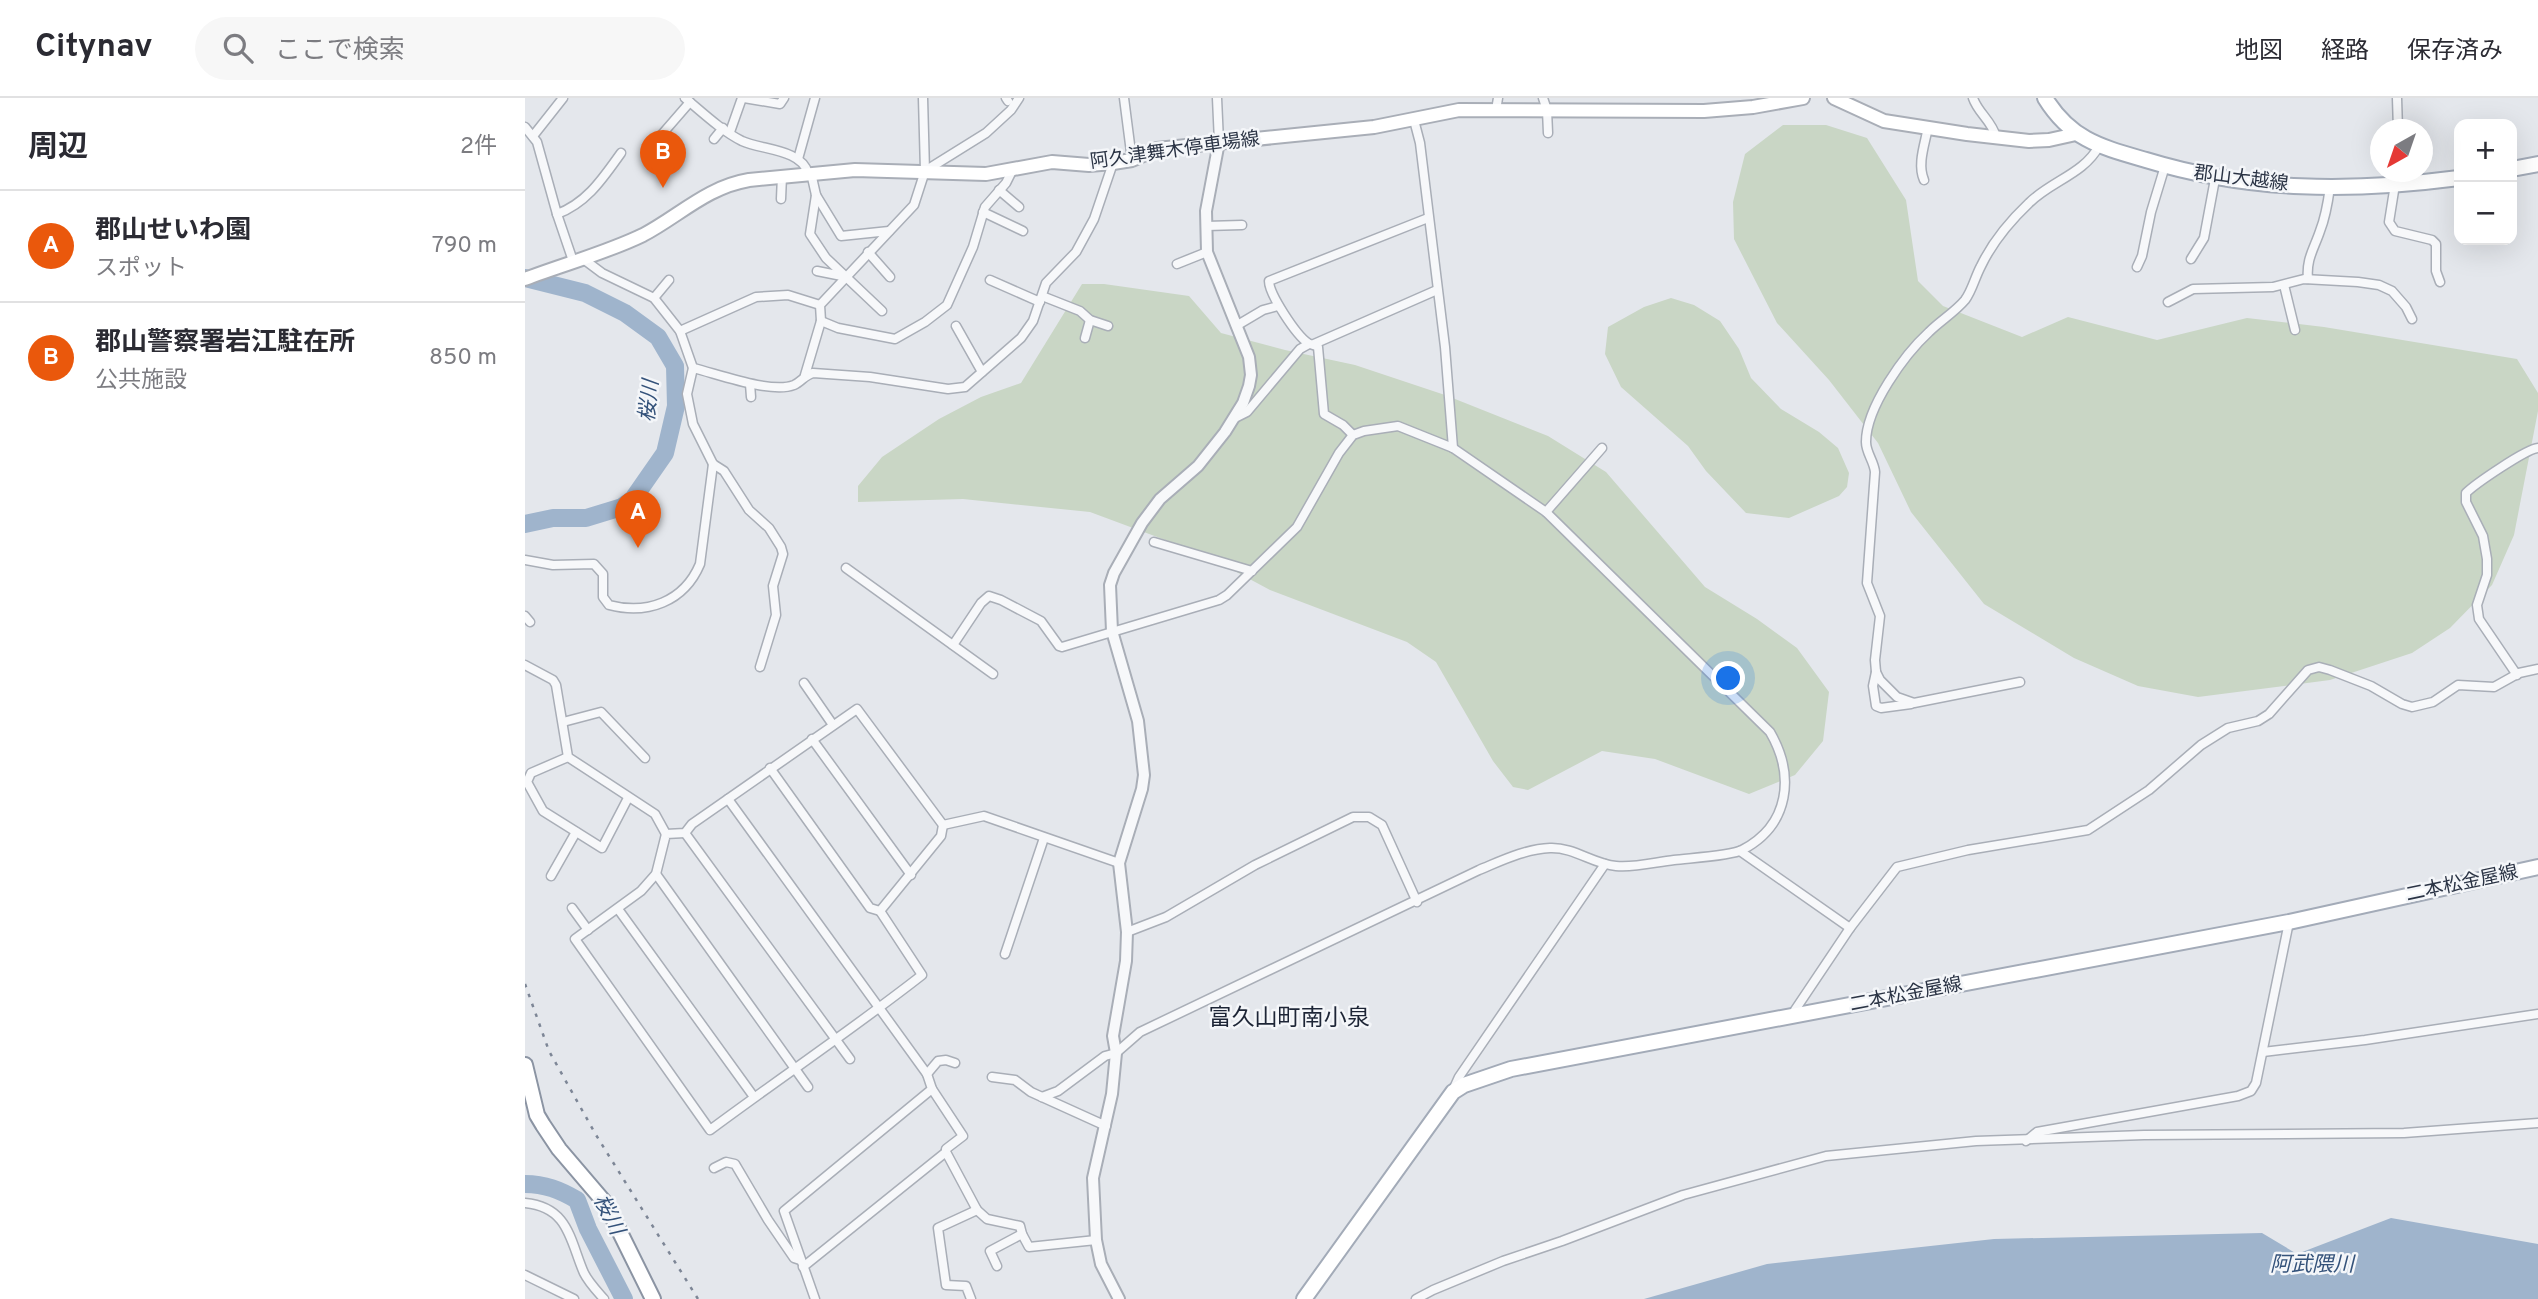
<!DOCTYPE html>
<html lang="ja">
<meta charset="utf-8">
<style>
:root{--surface:#fff;--page:#f7f7f7;--text:#2b2b33;--muted:#7c7c81;--line:#e1e1e2;--accent:#ea580c}
body{margin:0;font-family:Overpass,"Noto Sans JP",sans-serif;background:var(--page);color:var(--text)}
.controls{position:absolute;right:21px;top:21px;display:grid;overflow:hidden;border-radius:14px;box-shadow:0 7px 28px #0002}
.controls button{width:63px;height:63px;display:grid;place-items:center;padding:0;border:0;border-bottom:2px solid var(--line);background:var(--surface);color:var(--text);font:35px sans-serif}
.compass{position:absolute;left:1845px;top:21px;width:63px;height:63px;border-radius:50%;background:var(--surface);box-shadow:0 7px 28px #0002;rotate:220deg}
.you{position:absolute;left:1204px;top:581px;width:24px;height:24px;margin:-18px;border:5px solid #fff;border-radius:50%;background:#1a73e8;box-shadow:0 0 0 10px #1a73e833}
.badge{display:grid;place-items:center;width:46px;height:46px;border-radius:50%;background:var(--accent);color:#fff;font-size:23px;font-weight:700}
.pin{position:absolute;translate:-50% -58px;filter:drop-shadow(0 2px 4px #0008)}
.pin::after{content:'';position:absolute;top:37px;width:24px;height:21px;background:inherit;clip-path:polygon(0 0,100% 0,50% 100%)}
.list{margin:0;padding:0;list-style:none}
h2{display:flex;justify-content:space-between;align-items:center;height:91px;margin:0;padding:0 28px;font-size:30px}
h2 small{font-size:23px;font-weight:400;color:var(--muted)}
.list li{display:grid;grid-template-columns:46px 1fr auto;gap:21px;align-items:center;box-sizing:border-box;height:112px;padding:0 28px;border-top:2px solid var(--line)}
.list b{display:block;font-size:26px;white-space:nowrap}
.list p{margin:0;font-size:23px;white-space:nowrap;color:var(--muted)}
.list em{font-size:23px;font-style:normal;color:var(--muted)}
.icon{flex:none;width:38px;height:38px;fill:none;stroke:currentColor;stroke-width:2;stroke-linecap:round;stroke-linejoin:round}
.map{position:relative;flex:none;width:2013px;height:1201px;overflow:hidden}
header{display:flex;align-items:center;gap:42px;box-sizing:border-box;height:98px;padding:0 35px;background:var(--surface);border-bottom:2px solid var(--line)}
header strong{font-size:33px}
nav{display:flex;gap:38px;margin-inline-start:auto;font-size:24px}
.search{width:490px;height:63px;background:var(--page);display:flex;align-items:center;gap:18px;box-sizing:border-box;padding:0 24px;border-radius:38px;color:var(--muted);font-size:26px}
main{display:flex}
aside{flex:1;background:var(--surface)}
.map>svg:first-child{display:block}
</style>
<header>
<strong>Citynav</strong>
<div class="search"><svg class="icon" aria-label="search" viewBox="0 0 24 24"><circle cx="10" cy="10" r="6"/><path d="M15 15l6 6"/></svg>ここで検索</div>
<nav><a>地図</a><a>経路</a><a>保存済み</a></nav>
</header>
<main>
<aside>
<h2>周辺<small>2件</small></h2>
<ul class="list">
<li><span class="badge">A</span><div><b>郡山せいわ園</b><p>スポット</p></div><em>790 m</em></li>
<li><span class="badge">B</span><div><b>郡山警察署岩江駐在所</b><p>公共施設</p></div><em>850 m</em></li>
</ul>
</aside>
<div class="map">
<svg width="2013" height="1201" viewBox="0 0 2013 1201">
<rect width="100%" height="100%" fill="#e4e7ec"/>
<g fill="#c9d6c5">
<polygon points="1258,27 1301,27 1342,40 1381,102 1393,183 1418,208 1497,239 1543,219 1632,242 1722,220 1799,229 1992,261 2013,295 2013,313 1989,437 1967,487 1925,530 1887,555 1805,582 1673,599 1613,588 1549,560 1459,506 1386,414 1353,345 1304,282 1252,225 1209,141 1208,104 1220,56"/>
<polygon points="557,186 579,186 664,198 696,235 760,252 830,267 920,297 1023,338 1081,374 1180,489 1232,521 1272,550 1304,594 1298,643 1270,677 1224,696 1130,661 1077,653 1003,692 988,689 968,663 911,564 882,544 745,492 678,456 565,414 438,401 333,404 333,388 357,359 414,321 456,299 496,285"/>
<polygon points="1146,200 1169,207 1195,223 1214,251 1226,280 1256,311 1294,334 1313,350 1324,375 1322,389 1314,398 1264,420 1221,415 1181,373 1163,348 1096,289 1080,256 1083,229 1119,209"/>
</g>
<polygon fill="#9fb4cc" points="1866,1120 2013,1146 2013,1201 1119,1201 1242,1166 1469,1141 1737,1135 1772,1156"/>
<g fill="none" stroke-linecap="round" stroke-linejoin="round">
<g stroke="#9fb4cc" stroke-width="18">
<polyline points="0,180 60,195 100,215 133,239 150,268 151,308 140,355 108,401 97,409 61,420 28,420 0,426"/>
<path d="M 0,1086 C 20,1086 35,1092 52,1102 L 63,1131 L 99,1201"/>
</g>
<defs>
<g id="minor">
<path d="M 160,0 C 178,15 197,33 217,43 C 237,52 276,51 283,75"/>
<polyline points="219,0 255,6 259,0"/>
<polyline points="398,0 400,73"/>
<polyline points="481,0 483,3"/>
<polyline points="599,0 607,62"/>
<polyline points="692,0 694,44"/>
<polyline points="1018,0 1022,12 1023,35"/>
<path d="M 1448,0 C 1453,15 1467,23 1471,39"/>
<polyline points="1872,0 1873,32"/>
<polyline points="971,12 973,0"/>
<polyline points="889,22 895,45 920,249 928,350"/>
<polyline points="0,29 12,44 32,116 48,163"/>
<polyline points="205,34 217,0"/>
<polyline points="8,38 38,0"/>
<polyline points="189,41 198,30"/>
<polyline points="132,42 165,4"/>
<polyline points="273,61 290,0"/>
<polyline points="1872,74 1864,124 1870,133 1907,142 1911,146 1911,173 1915,184"/>
<polyline points="286,75 291,97 285,136 301,160 357,213"/>
<path d="M 1399,82 C 1392,66 1400,46 1403,29"/>
<polyline points="474,92 494,109"/>
<polyline points="291,97 316,138 364,133"/>
<polyline points="256,101 257,78"/>
<polyline points="458,114 498,133"/>
<path d="M 32,116 C 62,105 78,80 96,55"/>
<polyline points="681,128 717,127"/>
<polyline points="343,154 365,179"/>
<polyline points="57,160 77,175 129,200 155,233 168,270 162,296 168,326 188,366 199,373 224,412 244,430 256,449 258,456 248,488 251,517 235,569"/>
<polyline points="1666,161 1679,140 1690,81"/>
<polyline points="652,166 682,154"/>
<polyline points="1612,169 1617,158 1626,114 1640,68"/>
<polyline points="292,173 317,178"/>
<path d="M 1783,181 C 1781,161 1789,151 1795,133 C 1801,118 1803,104 1805,89"/>
<polyline points="465,182 515,204"/>
<polyline points="1759,187 1770,232"/>
<polyline points="517,198 555,213 565,222 583,228"/>
<polyline points="129,200 144,182"/>
<polyline points="1643,204 1668,191 1748,189 1779,181 1833,184 1854,187 1867,193 1881,209 1887,221"/>
<polyline points="296,223 313,230 370,241 400,224 422,207 448,149 460,109 481,85 488,71"/>
<polyline points="431,228 457,274"/>
<polyline points="711,228 738,212 753,208"/>
<polyline points="155,233 231,199 263,197 295,207"/>
<polyline points="560,240 565,222"/>
<polyline points="789,246 912,192"/>
<path d="M 168,270 C 193,276 246,296 269,287 C 276,284 280,277 288,275 L 345,279 L 423,291 L 440,289 L 496,240 L 508,223 L 521,185 L 551,154 L 569,121 L 588,65"/>
<polyline points="280,277 296,223 295,207 389,107 400,73 461,35 486,12 494,0"/>
<polyline points="225,286 226,299"/>
<polyline points="710,320 722,314 775,251 784,246"/>
<path d="M 828,337 L 818,327 L 799,316 L 793,249 C 790,247 786,247 783,245 C 771,237 744,196 744,183 L 903,120"/>
<polyline points="1021,414 1077,350"/>
<polyline points="629,444 727,473"/>
<path d="M 0,462 L 28,467 L 69,466 L 78,476 L 78,499 L 84,507 C 122,517 159,504 175,466 L 188,366"/>
<polyline points="321,470 468,576"/>
<polyline points="0,518 5,524"/>
<path d="M 428,547 L 456,505 L 464,498 L 476,502 L 516,523 L 534,548 L 537,549 L 694,502 L 702,497 L 772,429 L 814,355 L 828,337 L 839,333 L 873,328 L 928,350 L 1021,414 L 1245,634 C 1270,677 1265,727 1217,752 C 1205,758 1165,760 1149,762 C 1131,764 1109,770 1091,768 C 1068,766 1049,749 1025,750 C 1000,751 976,763 954,772 L 615,934 L 591,955 L 580,958 L 533,993 L 517,999"/>
<polyline points="0,567 28,582 31,587 43,659 130,716 141,736"/>
<polyline points="1351,574 1348,588 1351,608 1356,610 1386,606"/>
<path d="M 1992,577 L 1954,521 L 1952,507 L 1962,477 L 1962,461 L 1958,438 L 1941,404 L 1941,395 C 1950,386 2001,351 2013,350"/>
<path d="M 1495,584 L 1389,605 L 1372,599 L 1355,582 L 1351,574 L 1350,562 L 1355,518 L 1342,485 L 1350,374 C 1349,363 1341,355 1341,344 C 1341,309 1380,256 1404,234 C 1415,223 1430,214 1440,202 C 1447,193 1450,179 1456,168 C 1468,143 1485,123 1504,105 C 1526,83 1559,76 1574,48"/>
<polyline points="279,585 308,627"/>
<path d="M 332,611 L 418,727 L 416,738 L 355,813 L 397,877 C 328,931 255,980 185,1032 L 50,841 L 116,793 L 131,776 L 141,736 L 160,735 L 167,726 Z"/>
<polyline points="38,624 76,614 120,660"/>
<polyline points="287,641 386,777"/>
<polyline points="43,659 6,675 2,684 18,713 77,750 103,700"/>
<polyline points="245,670 345,810 355,813"/>
<polyline points="203,701 402,976 407,991 259,1113 290,1201"/>
<polyline points="418,727 459,718 594,765"/>
<polyline points="160,735 325,961"/>
<polyline points="1215,753 1325,830"/>
<polyline points="131,776 283,989"/>
<polyline points="26,778 51,734"/>
<polyline points="47,810 63,832"/>
<polyline points="93,811 229,999"/>
<polyline points="602,834 641,819 730,767 828,719 844,719 857,727 892,804"/>
<polyline points="480,856 519,740"/>
<polyline points="1269,918 1270,912 1325,830 1372,769 1443,752 1563,732 1624,692 1676,647 1703,630 1733,623 1744,616 1783,572 1794,569 1805,572 1846,588 1877,606 1887,609 1908,604 1933,587 1969,589 1994,575 2013,571"/>
<polyline points="1738,954 1840,942 2013,916"/>
<polyline points="402,976 413,963 421,962 430,965"/>
<polyline points="467,979 490,982 506,994 581,1028"/>
<polyline points="929,990 934,979 1080,766"/>
<polyline points="407,991 438,1038 421,1051 421,1054"/>
<polyline points="1501,1043 1512,1034 1713,998 1726,993 1731,985 1764,824"/>
<polyline points="189,1070 201,1064 210,1066 243,1122 269,1160 275,1162"/>
<path d="M 0,1105 C 44,1109 45,1143 59,1175 C 64,1185 72,1193 79,1201"/>
<polyline points="472,1168 465,1153 497,1136 504,1149 571,1142"/>
<polyline points="278,1169 421,1054 452,1112 462,1121 495,1128 497,1136"/>
<polyline points="0,1177 49,1201"/>
<polyline points="446,1201 441,1188 421,1187 413,1130 452,1112"/>
<polyline points="891,1201 908,1192 978,1163 1037,1143 1158,1097 1301,1058 1451,1043 1619,1037 1879,1035 2013,1025"/>
</g>
<polyline id="tertiary" points="594,1201 576,1166 571,1142 568,1080 587,996 591,955 588,938 601,863 602,834 594,765 617,691 619,677 613,623 587,533 585,487 589,475 617,425 635,401 673,368 700,334 718,305 724,288 726,277 724,259 682,154 681,113 694,44"/>
<g id="secondary">
<polyline points="1309,0 1359,23 1442,36 1504,43 1524,42 1551,36"/>
<path d="M 0,181 C 39,166 81,155 118,137 C 154,118 182,89 224,82 L 330,72 L 461,76 L 527,64 L 564,67 L 588,65 L 607,62 L 632,51 L 849,29 L 934,12 L 1179,13 L 1228,9 L 1278,0"/>
</g>
<g id="primary">
<path d="M 1520,0 C 1546,42 1576,49 1621,62 C 1726,94 1826,94 1934,80"/>
<polyline points="1987,71 2013,66"/>
<polyline points="779,1201 928,994 939,987 986,971 1764,824 2013,769"/>
</g>
<polyline id="trunk" points="0,967 12,1017 18,1027 34,1051 81,1106 128,1201"/>
</defs>
<use href="#minor" stroke="#a9aeb7" stroke-width="11"/>
<use href="#tertiary" stroke="#a9aeb7" stroke-width="14"/>
<use href="#secondary" stroke="#a9aeb7" stroke-width="16"/>
<use href="#primary" stroke="#a3abb8" stroke-width="18"/>
<use href="#trunk" stroke="#8b94a3" stroke-width="18"/>
<use href="#minor" stroke="#f7f8fa" stroke-width="8"/>
<use href="#tertiary" stroke="#f7f8fa" stroke-width="10"/>
<use href="#secondary" stroke="#fff" stroke-width="12"/>
<use href="#primary" stroke="#fff" stroke-width="14"/>
<use href="#trunk" stroke="#fff" stroke-width="14"/>
<polyline stroke="#7d8696" stroke-width="2.5" stroke-dasharray="3.5 7" stroke-linecap="butt" points="0,886 24,953 71,1037 173,1201"/>
</g>
<g text-anchor="middle" dominant-baseline="central" stroke-width="5" stroke-linejoin="round" paint-order="stroke">
<g font-size="19" fill="#2b3445" stroke="#f4f6f9">
<text transform="translate(650 53) rotate(-8)">阿久津舞木停車場線</text>
<text transform="translate(1716 81) rotate(7)">郡山大越線</text>
<text transform="translate(1937 786) rotate(-12)">二本松金屋線</text>
<text transform="translate(1381 897) rotate(-11)">二本松金屋線</text>
</g>
<g font-size="21" font-style="italic" fill="#34527a" stroke="#f4f6f9">
<text transform="translate(125 303) rotate(-84)">桜川</text>
<text transform="translate(83 1117) rotate(63)">桜川</text>
<text x="1787" y="1167">阿武隈川</text>
</g>
<g font-size="23" fill="#1d2536" stroke="#f4f6f9">
<text x="764" y="921">富久山町南小泉</text>
</g>
</g>
</svg>
<div class="controls">
<button>+</button>
<button>−</button>
</div>
<svg class="compass" viewBox="-18 -18 36 36"><path d="M0-13l5 13h-10z" fill="#e53935"/><path d="M0 13l5-13h-10z" fill="#7c7c81"/></svg>
<div class="you"></div>
<div class="pin badge" style="left:113px;top:450px">A</div>
<div class="pin badge" style="left:138px;top:90px">B</div>
</div>
</main>
